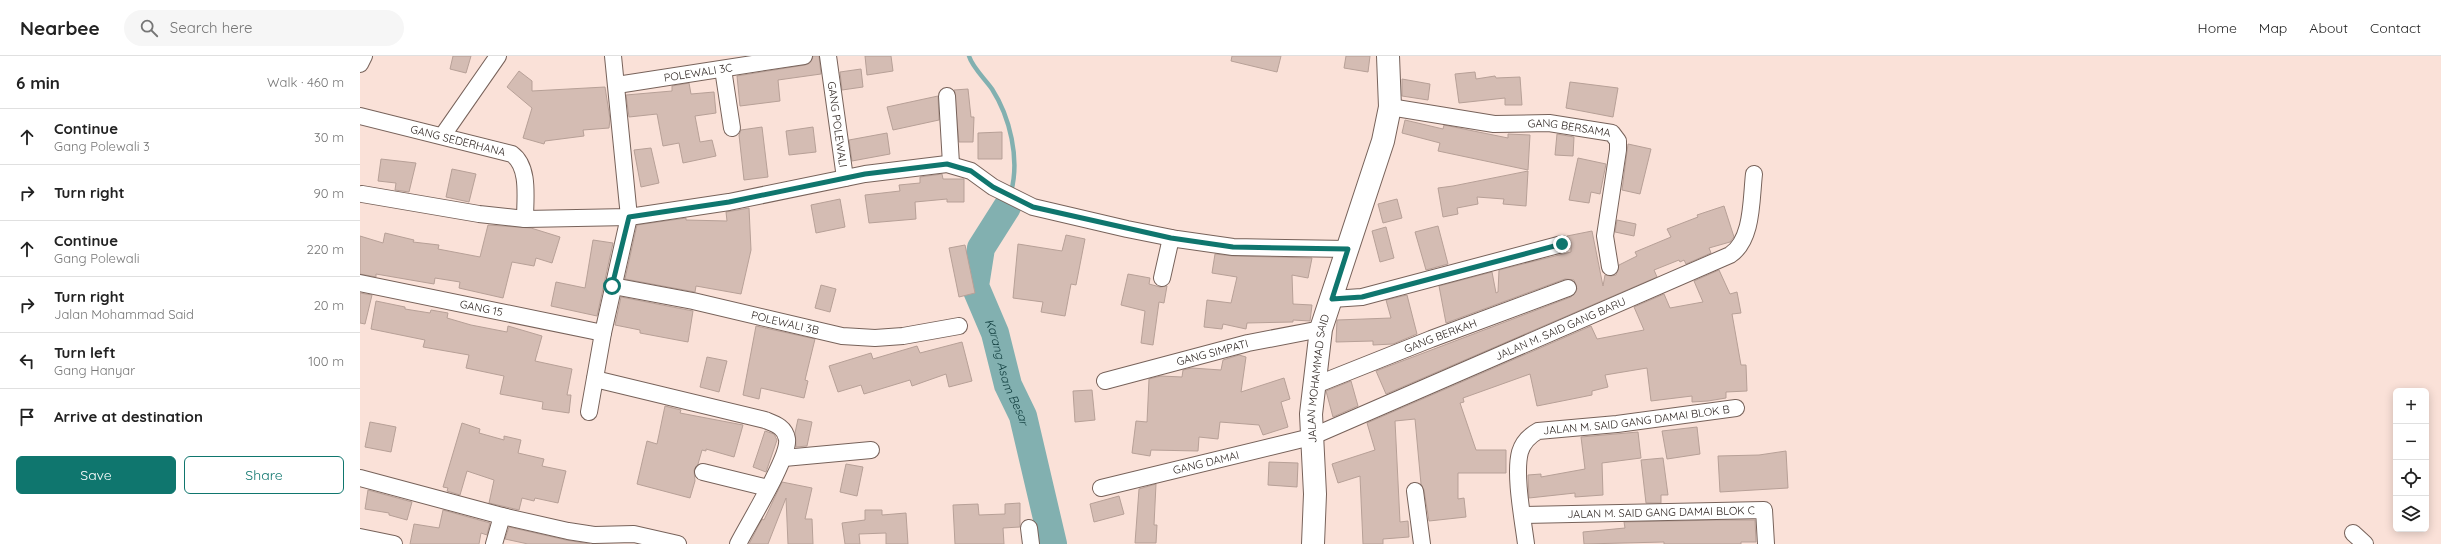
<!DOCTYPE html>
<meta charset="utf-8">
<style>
:root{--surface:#fff;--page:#f6f6f6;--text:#222;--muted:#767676;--line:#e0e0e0;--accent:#0f766e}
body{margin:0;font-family:Quicksand,sans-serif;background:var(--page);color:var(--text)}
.controls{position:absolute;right:12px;bottom:12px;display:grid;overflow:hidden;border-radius:6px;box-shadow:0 2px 10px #0003}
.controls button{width:36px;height:36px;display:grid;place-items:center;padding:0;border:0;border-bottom:1px solid var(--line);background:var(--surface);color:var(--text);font:20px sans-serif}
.stop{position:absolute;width:12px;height:12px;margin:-9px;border:3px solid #0f766e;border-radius:50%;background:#fff}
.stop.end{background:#0f766e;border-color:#fff;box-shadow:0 1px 4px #0008}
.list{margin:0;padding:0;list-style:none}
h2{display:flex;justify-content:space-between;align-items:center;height:52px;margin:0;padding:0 16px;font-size:17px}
h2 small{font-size:13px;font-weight:400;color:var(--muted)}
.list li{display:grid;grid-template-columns:26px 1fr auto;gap:12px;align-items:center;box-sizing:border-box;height:56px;padding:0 16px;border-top:1px solid var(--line)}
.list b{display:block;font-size:15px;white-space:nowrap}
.list p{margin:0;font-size:13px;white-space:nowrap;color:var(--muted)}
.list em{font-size:13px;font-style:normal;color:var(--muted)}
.actions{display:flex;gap:8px;padding:12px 16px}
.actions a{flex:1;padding:9px 0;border:1px solid var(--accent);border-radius:6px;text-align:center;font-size:14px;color:var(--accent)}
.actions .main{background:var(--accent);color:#fff}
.icon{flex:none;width:22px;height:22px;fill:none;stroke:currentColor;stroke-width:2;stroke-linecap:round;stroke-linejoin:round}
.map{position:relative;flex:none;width:2081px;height:488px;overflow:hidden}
header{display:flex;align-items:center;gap:24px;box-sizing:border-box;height:56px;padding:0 20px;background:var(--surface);border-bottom:1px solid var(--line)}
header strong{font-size:19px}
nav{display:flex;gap:22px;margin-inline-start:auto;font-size:14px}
.search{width:280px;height:36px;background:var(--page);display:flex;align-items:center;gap:10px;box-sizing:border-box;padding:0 14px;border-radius:22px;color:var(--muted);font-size:15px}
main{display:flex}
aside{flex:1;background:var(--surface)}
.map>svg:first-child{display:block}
</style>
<header>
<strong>Nearbee</strong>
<div class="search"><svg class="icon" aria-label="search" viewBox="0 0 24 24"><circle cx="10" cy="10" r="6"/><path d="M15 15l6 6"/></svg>Search here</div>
<nav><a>Home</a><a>Map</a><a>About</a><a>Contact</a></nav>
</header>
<main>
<aside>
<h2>6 min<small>Walk · 460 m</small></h2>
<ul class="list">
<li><svg class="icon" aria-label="ahead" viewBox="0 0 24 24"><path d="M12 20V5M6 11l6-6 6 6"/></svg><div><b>Continue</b><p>Gang Polewali 3</p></div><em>30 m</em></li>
<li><svg class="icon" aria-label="right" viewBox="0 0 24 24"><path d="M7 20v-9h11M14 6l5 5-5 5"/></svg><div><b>Turn right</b></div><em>90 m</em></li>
<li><svg class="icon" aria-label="ahead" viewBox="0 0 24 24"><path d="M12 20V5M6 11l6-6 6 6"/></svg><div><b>Continue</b><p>Gang Polewali</p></div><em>220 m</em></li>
<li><svg class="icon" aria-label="right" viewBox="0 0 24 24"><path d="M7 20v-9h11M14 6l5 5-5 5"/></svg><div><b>Turn right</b><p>Jalan Mohammad Said</p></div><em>20 m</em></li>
<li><svg class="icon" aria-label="left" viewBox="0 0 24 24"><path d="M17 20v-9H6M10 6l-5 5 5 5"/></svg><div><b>Turn left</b><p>Gang Hanyar</p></div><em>100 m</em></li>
<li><svg class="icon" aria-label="arrive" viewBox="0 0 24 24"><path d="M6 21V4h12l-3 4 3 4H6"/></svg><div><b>Arrive at destination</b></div></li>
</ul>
<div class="actions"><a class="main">Save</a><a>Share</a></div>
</aside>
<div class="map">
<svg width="2081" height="488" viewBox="0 0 2081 488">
<rect width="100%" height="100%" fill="#fae1d8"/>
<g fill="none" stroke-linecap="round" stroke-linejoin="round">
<path stroke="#82b0b0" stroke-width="4.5" d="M 609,0 C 612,11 625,23 632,33 C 650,61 660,103 651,136"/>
<path stroke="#82b0b0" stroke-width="28" id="s1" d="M 647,151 L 621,192 L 615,230 L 635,277 L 648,329 L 663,360 L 693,488"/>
</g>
<g fill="#d4bcb3" stroke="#b7a097">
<polygon points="93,0 111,0 106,17 90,13"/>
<polygon points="453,0 459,0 461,18 418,24 420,45 380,50 377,20 445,9 450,7"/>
<polygon points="505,0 531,0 533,15 507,19"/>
<polygon points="872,0 921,0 917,16 871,5"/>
<polygon points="986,0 1010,0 1008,16 984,12"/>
<polygon points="501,13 503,31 482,34 480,16"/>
<polygon points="159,15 172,25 172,35 245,31 250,63 249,72 223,74 224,80 185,85 184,88 163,82 172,52 147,31"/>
<polygon points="1115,16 1116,23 1135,20 1136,22 1160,21 1162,49 1145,49 1145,42 1099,47 1095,18"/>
<polygon points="1042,23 1070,28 1068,44 1042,40"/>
<polygon points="1210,26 1258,32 1253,61 1206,52"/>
<polygon points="329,27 331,38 354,36 356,57 335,60 340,86 352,84 356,100 323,107 319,87 303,90 297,58 269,61 266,39 312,35 312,30"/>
<polygon points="608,33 611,61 614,61 613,86 599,86 594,34"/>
<polygon points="578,40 579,64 533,74 527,51"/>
<polygon points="1045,64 1083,73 1084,69 1148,82 1148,78 1170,79 1168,114 1078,95 1080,87 1042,77"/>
<polygon points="402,71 408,121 384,124 379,79 381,74"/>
<polygon points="453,71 456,96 429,99 426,75"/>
<polygon points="642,76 642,103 618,103 618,77"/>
<polygon points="527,77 530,98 492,105 489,84"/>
<polygon points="1197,78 1214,81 1213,100 1195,99"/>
<polygon points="1268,88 1291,93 1280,138 1262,134"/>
<polygon points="291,92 299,127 281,131 274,94"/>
<polygon points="1218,102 1246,108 1240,138 1231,136 1229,147 1209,144"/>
<polygon points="21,103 56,107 49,136 35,134 36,127 18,125"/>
<polygon points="92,113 116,118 109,146 86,141"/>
<polygon points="1168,115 1166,150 1143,148 1144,143 1117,141 1118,148 1097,152 1098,158 1083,161 1078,132 1093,130"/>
<polygon points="582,118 583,123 604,123 604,146 587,146 587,143 555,146 556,163 509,167 505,139 540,135 539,129 560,127 560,121"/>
<polygon points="480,143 485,171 456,177 451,149"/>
<polygon points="1037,143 1042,162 1023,167 1018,148"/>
<polygon points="1364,150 1374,181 1370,186 1349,192 1351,197 1326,208 1324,204 1320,206 1319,204 1294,214 1297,221 1026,338 1016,315 1211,241 1217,233 1214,224 1205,223 1086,267 1079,230 1132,216 1136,237 1138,236 1139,214 1211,196 1211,186 1207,180 1232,175 1243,230 1245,219 1251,220 1256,219 1259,209 1277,200 1275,196 1311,181 1307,173 1338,161 1337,159"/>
<polygon points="389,152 391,194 381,238 336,230 335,236 265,223 277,169 326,162 326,164 367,165 366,156"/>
<polygon points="1257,164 1276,168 1274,180 1255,176"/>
<polygon points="128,169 171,172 200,181 192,207 176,202 174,210 152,206 143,242 99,232 100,226 75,222 74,228 16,218 16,221 0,218 0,180 23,187 25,177 54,184 53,186 79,189 78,193 120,201"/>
<polygon points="1078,170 1088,208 1066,214 1055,176"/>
<polygon points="1026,171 1034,202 1020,206 1012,175"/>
<polygon points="706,179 725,183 716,229 711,228 705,260 681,256 683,246 653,242 658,188 702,195"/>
<polygon points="233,184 253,187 237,260 191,250 196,226 225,232"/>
<polygon points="605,189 615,237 599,241 589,192"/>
<polygon points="855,198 873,200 952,202 948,222 932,219 933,248 952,249 950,265 933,264 933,266 887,267 886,273 863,268 862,273 844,271 847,244 871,247 877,221 852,217"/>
<polygon points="1359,214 1370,238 1377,236 1381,257 1372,258 1381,309 1386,309 1387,335 1366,336 1366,342 1348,345 1332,346 1332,340 1291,345 1287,312 1245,319 1248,331 1232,335 1232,339 1177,350 1170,318 1103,342 1104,346 1100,347 1116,394 1146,394 1146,417 1098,417 1098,443 1104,442 1106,461 1069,465 1064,434 1061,428 1055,363 1035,365 1040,466 1048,465 1049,481 1023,483 1023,488 1003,488 1000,420 978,427 972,408 1015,394 1007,367 1231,270 1237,283 1284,274 1274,251 1304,238 1310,252 1343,246 1334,225"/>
<polygon points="768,218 790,222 789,228 800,231 807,230 804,247 799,246 793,289 781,287 785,255 761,249"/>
<polygon points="461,229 476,233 470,256 455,252"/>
<polygon points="0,237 12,239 5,268 0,267"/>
<polygon points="1047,239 1057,278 1033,288 1013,289 1013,285 976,286 977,264 1031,262 1026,244"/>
<polygon points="261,241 333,255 328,286 280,277 280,274 255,269"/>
<polygon points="16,245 45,251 45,253 70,257 71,254 88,257 87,262 111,269 147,276 148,270 182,280 175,305 212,313 207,339 211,339 209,357 182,353 183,346 140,338 144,320 106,312 109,299 63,291 65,284 11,273"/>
<polygon points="396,270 455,283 445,324 448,325 444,342 401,332 399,343 383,339"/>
<polygon points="602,286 612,325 589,331 586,318 552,330 550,324 504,338 501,329 478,336 469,310 511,297 513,303 557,290 560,297"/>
<polygon points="879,299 886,301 881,336 924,322 930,343 921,346 928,371 903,379 899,369 860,366 858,383 839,381 838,395 791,394 790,400 772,397 776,365 787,366 789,323 801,320 822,321 823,314 832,312 861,314 863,304"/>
<polygon points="347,301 367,305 359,336 340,331"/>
<polygon points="991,325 998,350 973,361 966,335"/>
<polygon points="732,334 735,364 715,366 713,335"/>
<polygon points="305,350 321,354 320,357 383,369 374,401 346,393 346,395 342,394 338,408 334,414 335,425 330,442 277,428 287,385 297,388"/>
<polygon points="438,363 452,366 447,390 436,391 435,377"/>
<polygon points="10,366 36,371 31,396 5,391"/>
<polygon points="102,367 120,373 119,377 144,384 144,380 161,384 158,397 184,403 182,410 206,415 198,447 175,442 174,445 162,442 159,454 129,447 134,424 107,415 100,439 87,435 88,432 83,431"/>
<polygon points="1337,371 1340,398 1307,403 1302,375"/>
<polygon points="405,375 414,378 417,384 406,416 393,411"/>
<polygon points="1278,376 1281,402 1242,407 1243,439 1215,441 1215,437 1169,442 1168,419 1181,418 1181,421 1225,413 1221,381"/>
<polygon points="1426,395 1428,432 1360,436 1358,400 1399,399"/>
<polygon points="1303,402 1308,439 1301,439 1301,447 1286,447 1281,404"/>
<polygon points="909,406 938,407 937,431 908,429"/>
<polygon points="486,408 503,411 497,440 480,436"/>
<polygon points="422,426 452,432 445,463 452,463 453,488 428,488 426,442 408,488 389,488 402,463 404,464"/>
<polygon points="796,428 794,469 797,469 796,487 775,487 779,433"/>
<polygon points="8,434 52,446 47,464 29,459 29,457 5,453"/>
<polygon points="759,440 764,458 734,466 730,448"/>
<polygon points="660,447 660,471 643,472 644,488 595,488 593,449 618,448 619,459 645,458 645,448"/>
<polygon points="83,454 130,467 127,479 121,477 119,488 50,488 54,468 79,472"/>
<polygon points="505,454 522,454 522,459 546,457 548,488 526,488 526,477 499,478 500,488 485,488 482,467 505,464"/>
<polygon points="1361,464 1395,464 1396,486 1381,486 1381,488 1304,488 1304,486 1224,488 1223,476 1265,472 1264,466"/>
<polygon points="149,471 206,484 230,488 168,488 145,483"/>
</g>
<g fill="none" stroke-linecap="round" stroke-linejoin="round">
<defs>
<g id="street">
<path id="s2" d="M 468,0 L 485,122"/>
<polyline points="0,8 4,0"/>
<polyline points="363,13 372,72"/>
<path id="s3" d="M 257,29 L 444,0"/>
<polyline points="587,40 591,108"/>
<path id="s4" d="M 1030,51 L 1134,68 L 1189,67 L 1252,77 L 1258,85 L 1258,94 L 1245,180 L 1250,211"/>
<path id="s5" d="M 0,60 L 152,98 C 170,111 165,143 165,163"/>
<polyline points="83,79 138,0"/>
<polyline points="2,138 119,158 165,163 269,161 369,146 505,118 587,108 611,115 633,131 673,151 767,173 817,183 873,191 988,193"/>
<polyline points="802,222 811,182"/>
<path id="s6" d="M 0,227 L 243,277"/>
<path id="s7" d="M 253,230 L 333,245 L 482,280 L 515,282 L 543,280 L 599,270"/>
<polyline points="972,243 1002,241 1202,188"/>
<path d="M 235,323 L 405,364 C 415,368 425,371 427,383 C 430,401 388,468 378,488"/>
<path id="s8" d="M 745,325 L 888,287 L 961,273"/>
<path id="s9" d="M 953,330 L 1071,283 L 1208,232"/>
<polyline points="229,356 243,277 269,161 253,0"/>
<polyline points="424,402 511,394"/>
<polyline points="343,416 408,432"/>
<polyline points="0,422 142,460 134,488"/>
<path id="s10" d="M 741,432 L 951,381 L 1370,199 C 1393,184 1391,144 1394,118"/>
<polyline points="1055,435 1062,488"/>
<path id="s11" d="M 1163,459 L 1404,454 L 1406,488"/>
<polyline points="142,460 208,475 234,479 274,478 318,488"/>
<polyline points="669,472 671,488"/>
<polyline points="1993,477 2005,488"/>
<polyline points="0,481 34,488"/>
<path id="s12" d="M 1166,488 C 1163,464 1154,418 1160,396 C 1163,386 1169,380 1178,375 L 1257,368 L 1376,352"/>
</g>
<g id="secondary">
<path id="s13" d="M 953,488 L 955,438 L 951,358 L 961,273 L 1023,85 L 1030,51 L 1028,0"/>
</g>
</defs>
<use href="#street" stroke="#77625a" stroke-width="18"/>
<use href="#secondary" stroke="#77625a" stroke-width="24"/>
<use href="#street" stroke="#fff" stroke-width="16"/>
<use href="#secondary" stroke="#fff" stroke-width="22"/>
</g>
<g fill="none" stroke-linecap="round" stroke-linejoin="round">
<polyline stroke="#0f766e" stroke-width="5" points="252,230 269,161 369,146 505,118 587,108 611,115 633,131 673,151 811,182 873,191 988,193 972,243 1002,241 1202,188"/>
</g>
<g text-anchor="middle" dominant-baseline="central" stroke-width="3" stroke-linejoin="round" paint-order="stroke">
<g font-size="11" fill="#2d2420" stroke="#fae1d8">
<text stroke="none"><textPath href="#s3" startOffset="82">POLEWALI 3C</textPath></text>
<text stroke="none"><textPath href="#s2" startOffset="69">GANG POLEWALI</textPath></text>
<text stroke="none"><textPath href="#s4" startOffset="181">GANG BERSAMA</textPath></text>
<text stroke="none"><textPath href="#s5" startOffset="101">GANG SEDERHANA</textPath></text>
<text stroke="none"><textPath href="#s6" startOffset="124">GANG 15</textPath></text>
<text stroke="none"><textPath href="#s7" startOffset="176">POLEWALI 3B</textPath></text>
<text stroke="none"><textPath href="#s10" startOffset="488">JALAN M. SAID GANG BARU</textPath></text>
<text stroke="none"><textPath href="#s9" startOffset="137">GANG BERKAH</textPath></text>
<text stroke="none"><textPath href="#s8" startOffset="111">GANG SIMPATI</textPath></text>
<text stroke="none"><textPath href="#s13" startOffset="166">JALAN MOHAMMAD SAID</textPath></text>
<text stroke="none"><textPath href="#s12" startOffset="220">JALAN M. SAID GANG DAMAI BLOK B</textPath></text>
<text stroke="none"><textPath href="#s10" startOffset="108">GANG DAMAI</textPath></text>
<text stroke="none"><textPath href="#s11" startOffset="138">JALAN M. SAID GANG DAMAI BLOK C</textPath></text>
</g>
<g font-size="12" font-style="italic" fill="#0e3b3c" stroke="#fae1d8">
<text stroke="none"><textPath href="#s1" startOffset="179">Karang Asam Besar</textPath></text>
</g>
</g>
</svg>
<div class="controls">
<button>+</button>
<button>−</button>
<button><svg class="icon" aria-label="locate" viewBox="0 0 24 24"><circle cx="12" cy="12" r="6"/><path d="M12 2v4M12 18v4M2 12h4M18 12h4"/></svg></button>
<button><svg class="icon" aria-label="layers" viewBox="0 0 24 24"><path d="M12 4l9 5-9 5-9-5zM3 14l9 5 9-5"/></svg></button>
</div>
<div class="stop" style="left:252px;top:230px"></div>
<div class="stop end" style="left:1202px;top:188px"></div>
</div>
</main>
